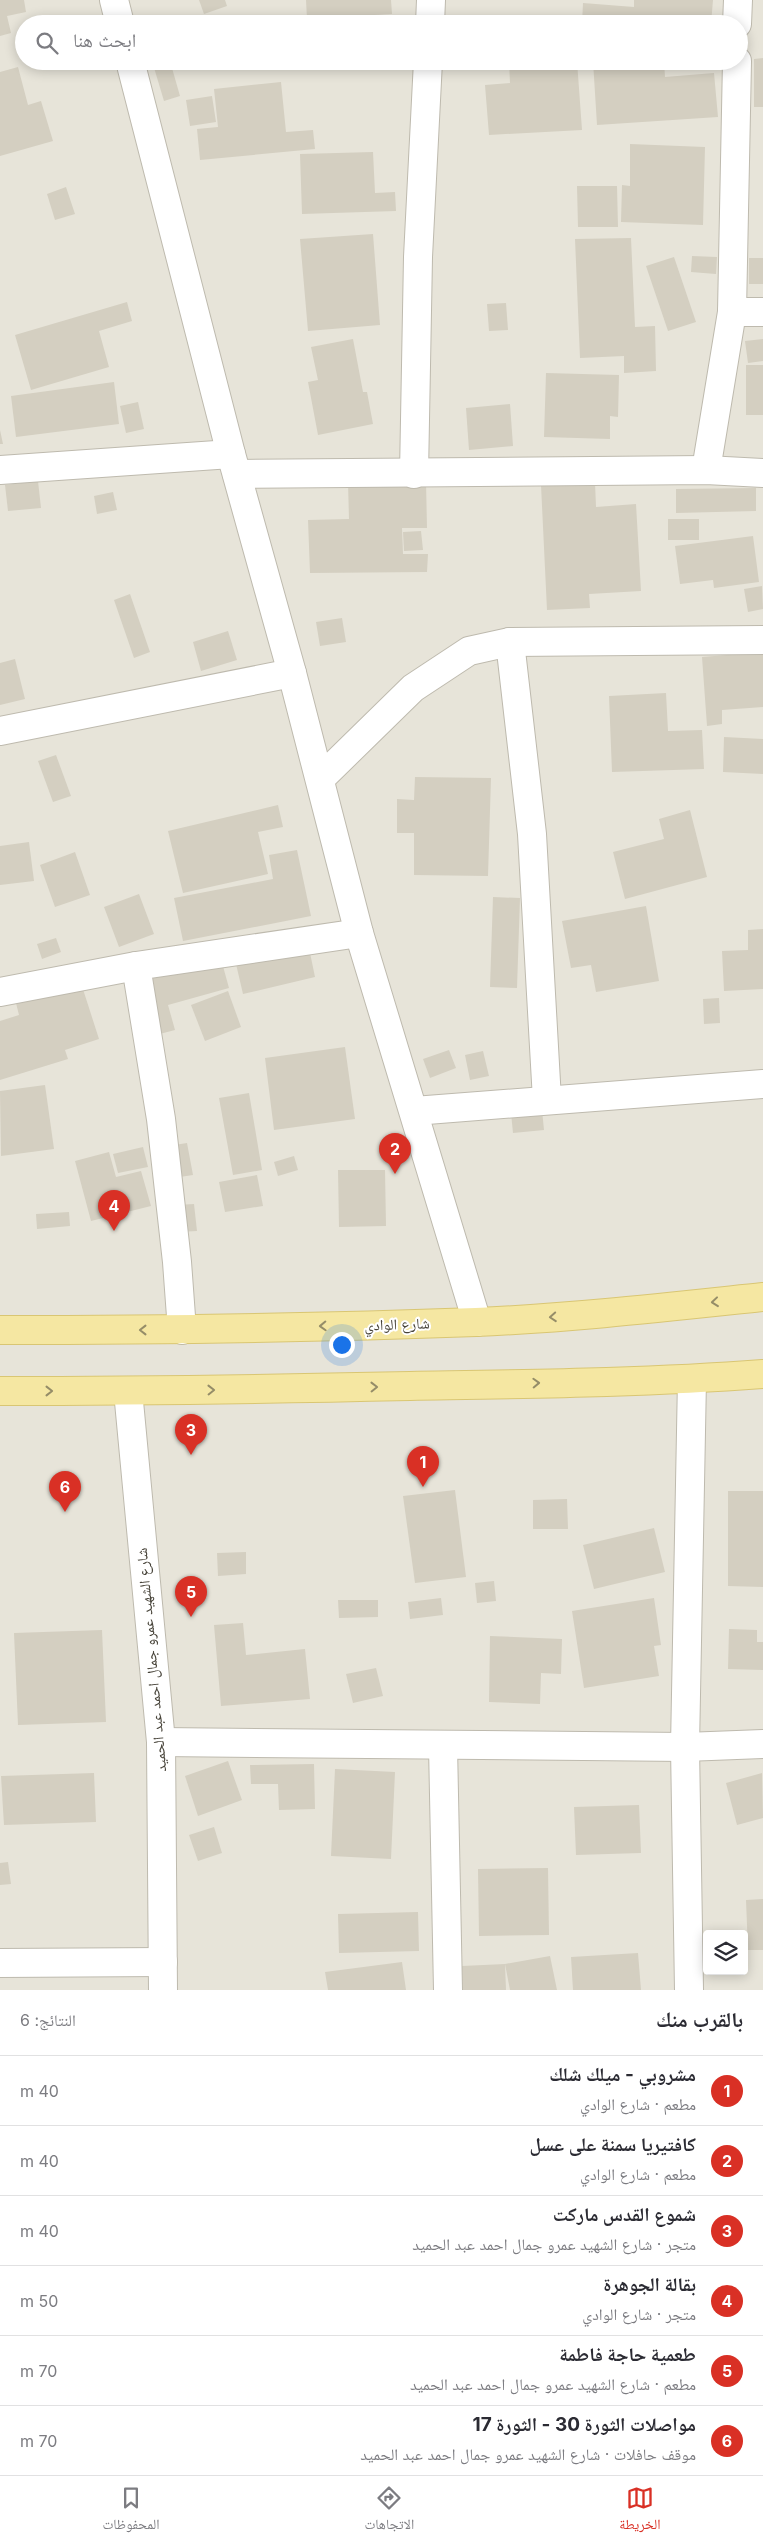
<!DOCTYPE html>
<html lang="ar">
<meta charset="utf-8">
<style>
:root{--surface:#fff;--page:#f2f2f3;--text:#2b2b33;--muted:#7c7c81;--line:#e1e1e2;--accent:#d93025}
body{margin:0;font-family:Inter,"Noto Naskh Arabic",sans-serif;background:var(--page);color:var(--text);direction:rtl}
.controls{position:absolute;right:15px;bottom:15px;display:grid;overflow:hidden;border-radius:5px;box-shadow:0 2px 12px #0003}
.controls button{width:45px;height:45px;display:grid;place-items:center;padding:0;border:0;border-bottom:1px solid var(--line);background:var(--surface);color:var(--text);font:25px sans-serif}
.you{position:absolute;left:341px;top:1344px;width:18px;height:18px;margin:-12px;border:4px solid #fff;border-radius:50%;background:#1a73e8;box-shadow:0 0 0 8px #1a73e833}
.badge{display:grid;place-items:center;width:32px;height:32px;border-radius:50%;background:var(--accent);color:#fff;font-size:16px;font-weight:700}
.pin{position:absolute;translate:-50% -41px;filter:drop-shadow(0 1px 2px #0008)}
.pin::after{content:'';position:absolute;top:26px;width:18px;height:15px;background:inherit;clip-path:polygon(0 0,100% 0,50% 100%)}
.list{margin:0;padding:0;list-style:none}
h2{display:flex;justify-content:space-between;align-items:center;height:65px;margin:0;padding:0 20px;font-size:21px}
h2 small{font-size:16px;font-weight:400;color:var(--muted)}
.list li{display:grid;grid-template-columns:32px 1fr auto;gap:15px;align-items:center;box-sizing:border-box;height:70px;padding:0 20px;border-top:1px solid var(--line)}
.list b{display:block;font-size:19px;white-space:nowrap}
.list p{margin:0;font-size:16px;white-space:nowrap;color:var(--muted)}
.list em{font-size:16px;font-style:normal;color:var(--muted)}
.icon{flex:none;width:28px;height:28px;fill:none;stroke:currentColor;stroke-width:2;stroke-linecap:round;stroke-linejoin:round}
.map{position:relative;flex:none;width:763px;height:1990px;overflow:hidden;direction:ltr}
.search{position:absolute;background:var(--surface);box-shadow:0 2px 12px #0003;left:15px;right:15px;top:15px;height:55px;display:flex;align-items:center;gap:12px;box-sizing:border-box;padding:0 18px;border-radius:28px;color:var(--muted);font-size:19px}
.sheet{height:485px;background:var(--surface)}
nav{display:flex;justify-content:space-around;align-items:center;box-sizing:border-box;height:70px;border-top:1px solid var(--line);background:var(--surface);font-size:14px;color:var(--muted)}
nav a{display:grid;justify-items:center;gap:2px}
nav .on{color:var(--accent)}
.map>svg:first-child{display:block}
</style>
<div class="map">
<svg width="763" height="1990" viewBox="0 0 763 1990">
<rect width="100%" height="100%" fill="#f4f2ea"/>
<path fill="#e7e4d9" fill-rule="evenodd" d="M 0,0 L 763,0 L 763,1990 L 0,1990 ZM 24,24 L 739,24 L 739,61 L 24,61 ZM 707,1934 L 744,1934 L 744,1971 L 707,1971 Z"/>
<g fill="#d4cfc1">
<polygon points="0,0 24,0 26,12 7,16 11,33 0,36"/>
<polygon points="199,0 225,0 227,6 204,14"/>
<polygon points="306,0 391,0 392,14 307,19"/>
<polygon points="634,0 713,0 711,24 606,17 606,24 582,24 583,3 634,7"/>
<polygon points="763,58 763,107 754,107 754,59"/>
<polygon points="152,61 170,61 180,96 164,101"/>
<polygon points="509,61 577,61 582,130 489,135 485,85 510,83"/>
<polygon points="593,61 664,61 665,77 714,73 718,117 597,125"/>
<polygon points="18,67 28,105 41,101 53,141 0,156 0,72"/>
<polygon points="281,82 286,132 313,130 315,149 200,160 197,129 218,127 214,89"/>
<polygon points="212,96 216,122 190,126 186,100"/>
<polygon points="630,144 705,147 703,225 621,222 622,185 630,186"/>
<polygon points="373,152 375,193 395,192 396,211 302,214 300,154"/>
<polygon points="577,186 617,186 618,227 578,227"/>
<polygon points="66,187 75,214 55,220 47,194"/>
<polygon points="373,234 380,325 308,331 300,239"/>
<polygon points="631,238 635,327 655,326 656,371 624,373 624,356 580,358 575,239"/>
<polygon points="692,256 717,257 716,274 691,272"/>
<polygon points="674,257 696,322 668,331 646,266"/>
<rect x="749" y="258" width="14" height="26"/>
<polygon points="127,302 132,321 99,331 109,367 31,390 15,335"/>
<polygon points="506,303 508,330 489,331 487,304"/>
<polygon points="353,339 363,392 367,392 373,424 318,435 308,382 318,380 311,347"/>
<polygon points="763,339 763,361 748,363 745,341"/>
<rect x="746" y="365" width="17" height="50"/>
<polygon points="546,373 619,375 618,417 610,416 610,439 544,437"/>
<polygon points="114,382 119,424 16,437 11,396"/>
<polygon points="138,402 144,429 126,433 120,406"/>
<polygon points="510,404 513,446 469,450 466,408"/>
<polygon points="0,430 3,444 0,444"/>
<polygon points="38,481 41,508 8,511 5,485"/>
<polygon points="426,481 427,528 402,528 403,554 428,554 427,572 310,573 308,520 349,519 348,482"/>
<polygon points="595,482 596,507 636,504 641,591 589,594 590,608 547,610 541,485"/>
<polygon points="756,488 756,511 676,513 676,489"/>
<polygon points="113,492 117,510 97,514 94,496"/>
<rect x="668" y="519" width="31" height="21"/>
<polygon points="421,531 423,550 404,551 403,532"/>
<polygon points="753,536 759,582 714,588 713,580 680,584 675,546"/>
<polygon points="762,586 763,609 748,612 744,589"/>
<polygon points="130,594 150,652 134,658 114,600"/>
<polygon points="342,618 346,642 320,646 316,622"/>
<polygon points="228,631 237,660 201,671 193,642"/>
<polygon points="763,652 763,707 722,710 722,724 707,726 702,657"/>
<polygon points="15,659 25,699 0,705 0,663"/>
<polygon points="666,693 668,731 702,730 704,769 612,772 609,696"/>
<polygon points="724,737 763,739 763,774 723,772"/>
<polygon points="56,755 71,796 53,802 38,761"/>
<polygon points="415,777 491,778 488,876 414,875 414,833 397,833 397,799 414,800"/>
<polygon points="278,805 283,827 258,832 268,874 183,893 168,831"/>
<polygon points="690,810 707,877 625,899 613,852 664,839 659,819"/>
<polygon points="29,842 34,881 0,885 0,846"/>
<polygon points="297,850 311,916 183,941 174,898 273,879 269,855"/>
<polygon points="75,852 90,895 55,907 40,865"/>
<polygon points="139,894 154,934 119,947 104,907"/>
<polygon points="493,897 520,898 517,988 490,987"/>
<polygon points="646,906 659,981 596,992 591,965 571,968 562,921"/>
<polygon points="763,929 763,989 724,991 722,951 748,950 748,930"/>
<polygon points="56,938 61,952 42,959 37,944"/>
<polygon points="309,948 315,977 243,994 236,964"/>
<polygon points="221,959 229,988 168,1005 175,1030 152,1036 137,983"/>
<polygon points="81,983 99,1039 65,1050 68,1059 0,1080 0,1021 19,1015 16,1003"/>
<polygon points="228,991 241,1027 205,1041 191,1005"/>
<polygon points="719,998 720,1023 704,1024 703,999"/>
<polygon points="345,1047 355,1119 274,1130 265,1058"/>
<polygon points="449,1050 456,1068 430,1078 423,1059"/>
<polygon points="483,1051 489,1076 470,1080 465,1055"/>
<polygon points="45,1085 54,1149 1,1156 0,1091"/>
<polygon points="249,1093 262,1170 233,1175 219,1098"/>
<polygon points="542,1110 544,1130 513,1133 511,1113"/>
<polygon points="187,1143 193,1175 173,1178 168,1146"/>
<polygon points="143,1147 148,1167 118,1173 113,1154"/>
<polygon points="109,1152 116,1177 141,1171 151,1206 91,1221 75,1161"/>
<polygon points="294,1156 298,1170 278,1176 274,1162"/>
<polygon points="338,1170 385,1170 386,1226 339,1227"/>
<polygon points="257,1175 263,1206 225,1212 219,1182"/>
<polygon points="194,1204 197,1231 179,1232 177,1205"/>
<polygon points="69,1212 70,1226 37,1229 36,1214"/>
<polygon points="455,1490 466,1577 415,1583 403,1496"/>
<polygon points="728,1491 763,1491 763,1587 728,1586"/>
<polygon points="567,1499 568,1529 533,1529 533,1500"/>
<polygon points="654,1528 665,1572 594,1589 583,1545"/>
<polygon points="246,1552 246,1574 218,1576 217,1553"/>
<polygon points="494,1581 496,1601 477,1603 475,1583"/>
<polygon points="441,1598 443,1615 410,1619 408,1602"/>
<polygon points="654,1598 661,1645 654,1646 659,1676 584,1688 572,1611"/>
<polygon points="338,1600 378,1600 378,1617 339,1618"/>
<polygon points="243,1623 246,1655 305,1649 310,1699 221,1706 214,1625"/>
<polygon points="729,1629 757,1630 757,1642 763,1642 763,1670 728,1669"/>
<polygon points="102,1630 106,1722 18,1725 14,1633"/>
<polygon points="490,1636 562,1639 561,1674 541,1673 540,1704 489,1702"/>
<polygon points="376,1668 383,1696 353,1703 346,1674"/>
<polygon points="228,1761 242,1800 198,1816 185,1776"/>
<polygon points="314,1764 315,1809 279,1810 278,1784 251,1784 250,1765"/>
<polygon points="335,1769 395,1772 391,1859 331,1856"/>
<polygon points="94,1773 96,1822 4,1825 1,1776"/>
<polygon points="762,1773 763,1818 737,1825 726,1783"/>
<polygon points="639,1805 641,1853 576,1855 574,1807"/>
<polygon points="214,1827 222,1853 198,1861 189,1835"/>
<polygon points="8,1862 11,1884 0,1885 0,1863"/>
<polygon points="548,1868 549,1935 479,1936 478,1869"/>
<polygon points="763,1899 763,1950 748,1950 746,1900"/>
<polygon points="418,1912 419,1951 339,1953 338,1914"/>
<polygon points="638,1953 641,1990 573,1990 571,1957"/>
<polygon points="550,1956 557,1990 510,1990 505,1964"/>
<polygon points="402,1962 406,1990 328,1990 325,1972"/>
<polygon points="505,1964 506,1990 463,1990 462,1966"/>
</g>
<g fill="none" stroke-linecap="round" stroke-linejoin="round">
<defs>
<g id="minor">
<polyline points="114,0 120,24"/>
<polyline points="430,24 431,0"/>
<polyline points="737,24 738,0"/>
<polyline points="130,61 231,454 292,673 359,933 477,1322"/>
<polyline points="732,312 763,312"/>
<polyline points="0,470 231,454"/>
<polyline points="706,470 732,312 737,61"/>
<polyline points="237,474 706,470 763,473"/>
<polyline points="414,474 418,257 428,61"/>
<polyline points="510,642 532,834 547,1100"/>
<polyline points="0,731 292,673"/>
<polyline points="320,779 413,688 469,651 510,642 763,640"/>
<polyline points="136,966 161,1119 177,1262 182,1330"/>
<polyline points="0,992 136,966 359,933"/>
<polyline points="414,1111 763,1084"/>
<polyline points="128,1391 161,1742 163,1990"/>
<polyline points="161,1742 685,1747 763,1744"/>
<polyline points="443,1746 448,1990"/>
<polyline points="0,1963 163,1962"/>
<polyline points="689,1990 685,1747 692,1379"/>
</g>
<g id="major">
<path d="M 0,1330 C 159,1330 317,1328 476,1322 C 572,1318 668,1307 763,1297"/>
<path d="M 0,1391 C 137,1391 274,1389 410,1386 C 528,1384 646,1383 763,1374"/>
</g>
</defs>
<use href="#minor" stroke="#bebaae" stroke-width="30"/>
<use href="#major" stroke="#d9c673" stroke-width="30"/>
<use href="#minor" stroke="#fff" stroke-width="28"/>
<use href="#major" stroke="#f5e7a2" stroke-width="28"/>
</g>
<defs><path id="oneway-chevron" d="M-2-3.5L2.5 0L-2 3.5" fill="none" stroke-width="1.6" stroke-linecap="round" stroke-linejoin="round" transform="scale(1.25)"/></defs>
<g stroke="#958d68">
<use href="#oneway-chevron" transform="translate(715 1302) rotate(174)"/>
<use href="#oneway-chevron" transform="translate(553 1317) rotate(176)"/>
<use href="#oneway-chevron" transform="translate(323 1326) rotate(178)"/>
<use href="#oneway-chevron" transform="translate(143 1330) rotate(180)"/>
<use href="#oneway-chevron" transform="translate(536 1383) rotate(-2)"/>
<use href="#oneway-chevron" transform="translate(374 1387) rotate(-1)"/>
<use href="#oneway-chevron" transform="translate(211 1390) rotate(-1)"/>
<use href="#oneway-chevron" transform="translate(49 1391)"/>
</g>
<g text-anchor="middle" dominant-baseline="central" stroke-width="4" stroke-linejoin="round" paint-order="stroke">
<g font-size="15" fill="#474339" stroke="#fff">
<text transform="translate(397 1324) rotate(-2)">شارع الوادي</text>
<text transform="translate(151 1660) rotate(-95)">شارع الشهيد عمرو جمال احمد عبد الحميد</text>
</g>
</g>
</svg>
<div class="controls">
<button><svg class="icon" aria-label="layers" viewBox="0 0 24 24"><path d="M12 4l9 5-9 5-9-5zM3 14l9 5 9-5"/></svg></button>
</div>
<div class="you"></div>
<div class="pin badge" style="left:423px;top:1487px">1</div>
<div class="pin badge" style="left:395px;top:1174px">2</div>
<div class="pin badge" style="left:191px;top:1455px">3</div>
<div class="pin badge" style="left:114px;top:1231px">4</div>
<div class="pin badge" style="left:191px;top:1617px">5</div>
<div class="pin badge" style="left:65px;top:1512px">6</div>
<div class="search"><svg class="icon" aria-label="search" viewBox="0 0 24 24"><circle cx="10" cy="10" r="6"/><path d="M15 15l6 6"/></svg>ابحث هنا</div>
</div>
<section class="sheet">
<h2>بالقرب منك<small>النتائج: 6</small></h2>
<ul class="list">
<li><span class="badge">1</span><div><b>مشروبي - ميلك شلك</b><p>مطعم · شارع الوادي</p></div><em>40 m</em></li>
<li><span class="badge">2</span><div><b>كافتيريا سمنة على عسل</b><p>مطعم · شارع الوادي</p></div><em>40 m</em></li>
<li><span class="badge">3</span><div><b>شموع القدس ماركت</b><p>متجر · شارع الشهيد عمرو جمال احمد عبد الحميد</p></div><em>40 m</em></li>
<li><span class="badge">4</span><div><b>بقالة الجوهرة</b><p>متجر · شارع الوادي</p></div><em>50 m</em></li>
<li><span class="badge">5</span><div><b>طعمية حاجة فاطمة</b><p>مطعم · شارع الشهيد عمرو جمال احمد عبد الحميد</p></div><em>70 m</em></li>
<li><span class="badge">6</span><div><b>مواصلات الثورة 30 - الثورة 17</b><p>موقف حافلات · شارع الشهيد عمرو جمال احمد عبد الحميد</p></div><em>70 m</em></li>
</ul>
</section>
<nav>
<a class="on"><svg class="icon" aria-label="map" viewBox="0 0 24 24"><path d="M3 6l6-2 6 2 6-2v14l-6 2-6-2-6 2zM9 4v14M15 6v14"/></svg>الخريطة</a>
<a><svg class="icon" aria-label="directions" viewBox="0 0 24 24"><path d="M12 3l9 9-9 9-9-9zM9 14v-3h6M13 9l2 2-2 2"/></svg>الاتجاهات</a>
<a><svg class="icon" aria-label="saved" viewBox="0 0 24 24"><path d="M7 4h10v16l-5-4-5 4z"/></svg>المحفوظات</a>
</nav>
